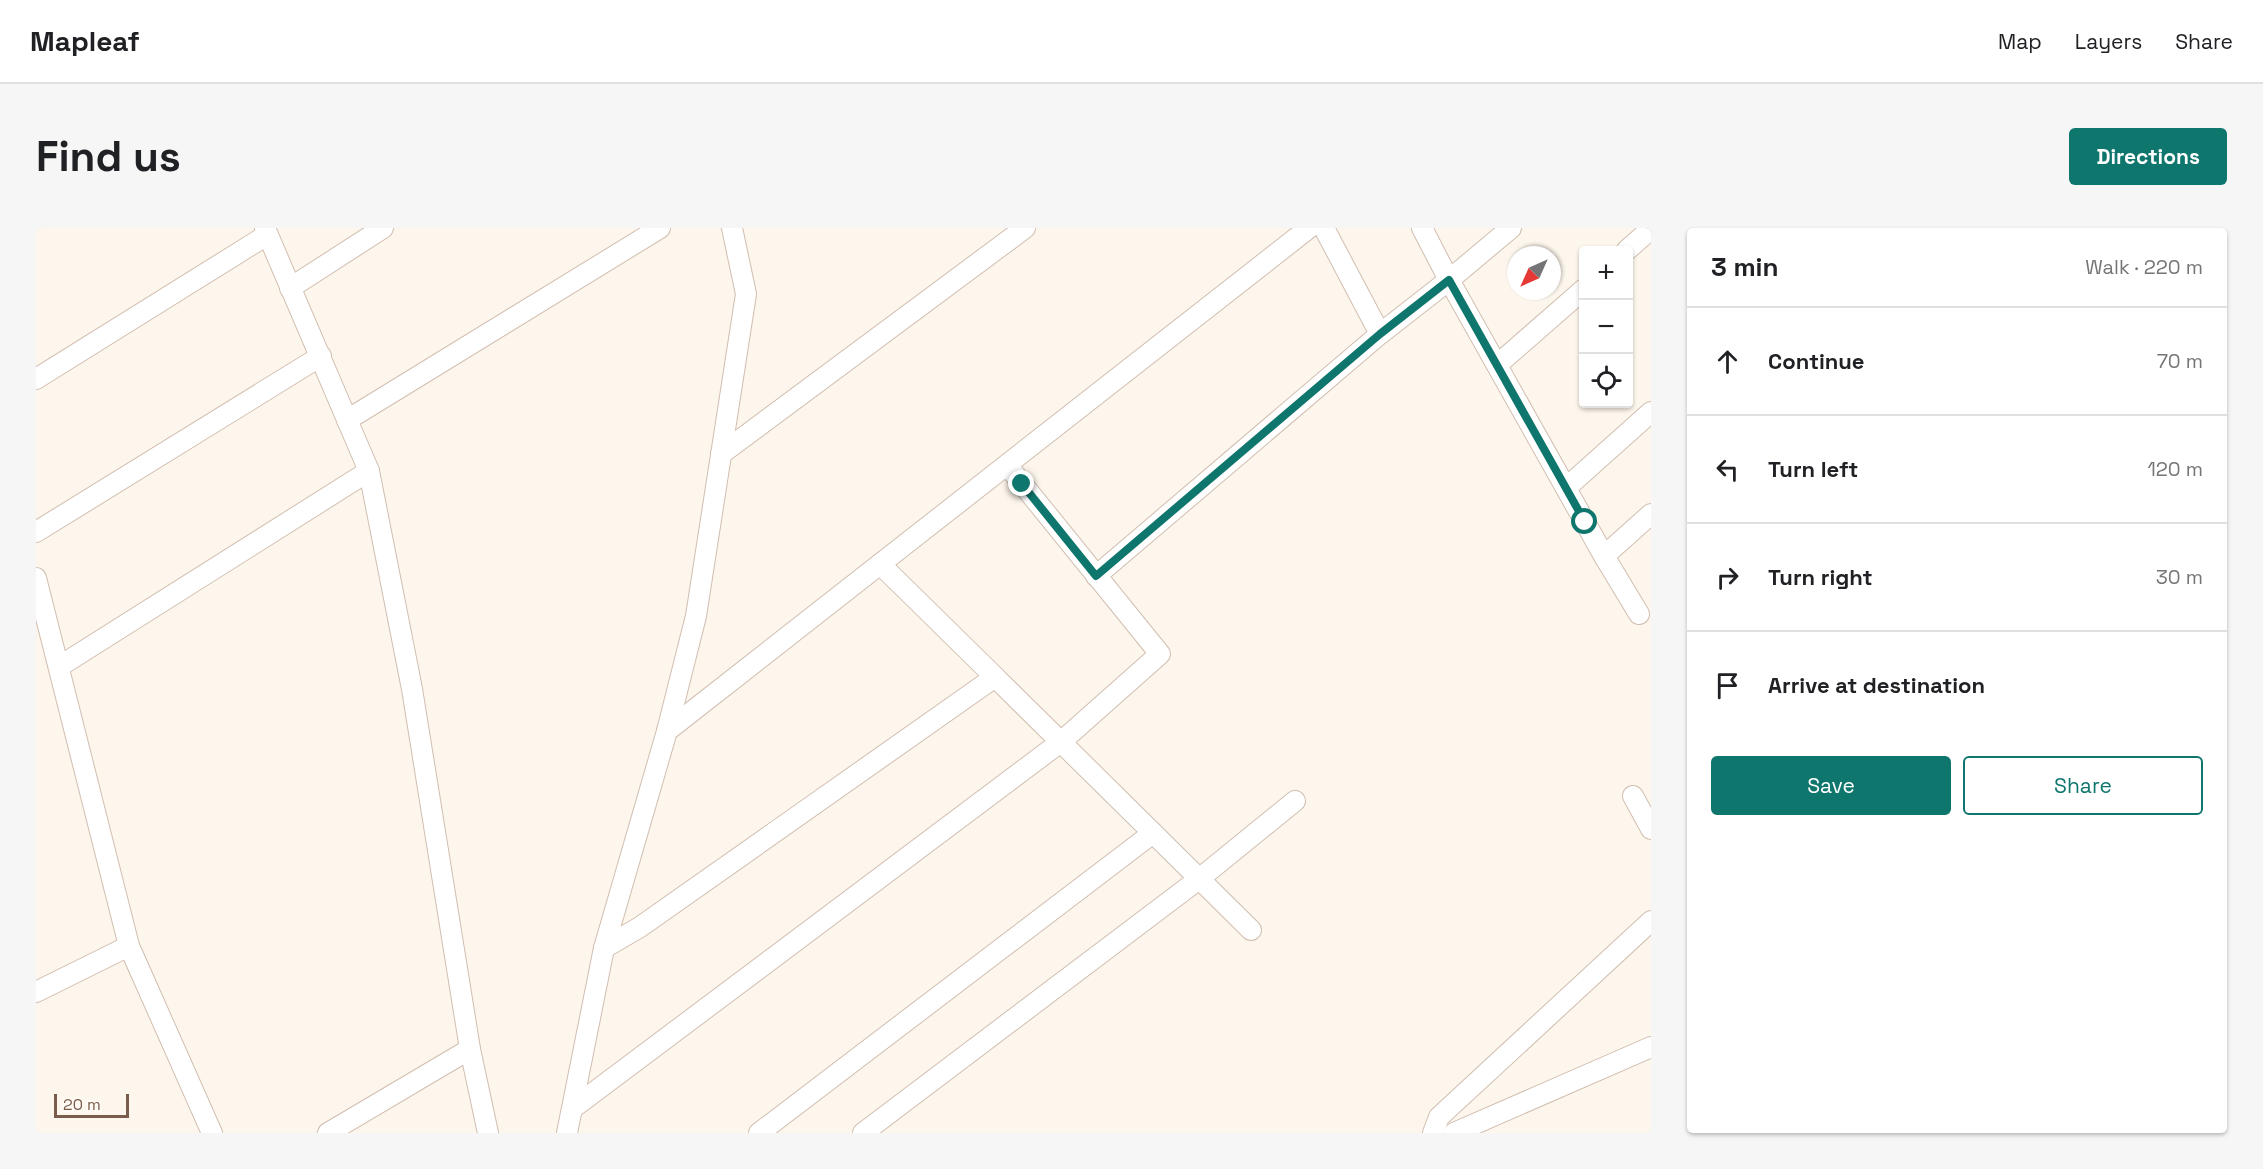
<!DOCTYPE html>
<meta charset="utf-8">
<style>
:root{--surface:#fff;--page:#f6f6f6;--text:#202124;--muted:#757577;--line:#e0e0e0;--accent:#0f766e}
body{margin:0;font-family:"Space Grotesk",sans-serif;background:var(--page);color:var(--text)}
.controls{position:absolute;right:18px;top:18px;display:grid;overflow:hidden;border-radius:6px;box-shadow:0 2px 4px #0004}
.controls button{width:54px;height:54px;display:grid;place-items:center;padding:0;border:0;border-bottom:2px solid var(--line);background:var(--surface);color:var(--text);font:30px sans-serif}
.compass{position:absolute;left:1471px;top:18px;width:54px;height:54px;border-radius:50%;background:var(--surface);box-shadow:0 2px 4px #0004;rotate:225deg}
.scale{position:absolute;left:18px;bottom:15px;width:75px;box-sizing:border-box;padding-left:6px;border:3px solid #7a5c4d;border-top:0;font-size:16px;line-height:21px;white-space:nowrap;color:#7a5c4d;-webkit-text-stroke:4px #fffaf3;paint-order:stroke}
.stop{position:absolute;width:18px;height:18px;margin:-14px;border:4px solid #0f766e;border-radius:50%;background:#fff}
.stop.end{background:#0f766e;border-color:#fff;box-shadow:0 2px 6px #0008}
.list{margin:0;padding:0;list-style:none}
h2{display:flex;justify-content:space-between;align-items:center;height:78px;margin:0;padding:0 24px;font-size:26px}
h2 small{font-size:20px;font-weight:400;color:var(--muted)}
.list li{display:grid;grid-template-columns:39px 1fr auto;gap:18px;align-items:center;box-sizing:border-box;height:108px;padding:0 24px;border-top:2px solid var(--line)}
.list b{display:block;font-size:22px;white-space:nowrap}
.list em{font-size:20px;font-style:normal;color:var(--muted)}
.actions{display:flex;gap:12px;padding:18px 24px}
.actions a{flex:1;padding:14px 0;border:2px solid var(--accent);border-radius:6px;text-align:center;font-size:21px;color:var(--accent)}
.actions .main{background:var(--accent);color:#fff}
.icon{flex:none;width:33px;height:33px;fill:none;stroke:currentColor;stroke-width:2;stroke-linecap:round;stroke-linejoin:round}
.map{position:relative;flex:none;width:1615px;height:905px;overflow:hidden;border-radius:6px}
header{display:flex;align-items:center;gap:36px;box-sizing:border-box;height:84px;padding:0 30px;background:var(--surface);border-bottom:2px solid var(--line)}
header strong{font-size:28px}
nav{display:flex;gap:33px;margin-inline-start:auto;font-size:21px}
.intro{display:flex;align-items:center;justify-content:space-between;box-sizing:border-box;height:144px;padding:0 36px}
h1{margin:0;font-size:42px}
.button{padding:15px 27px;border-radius:6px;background:var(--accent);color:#fff;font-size:21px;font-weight:700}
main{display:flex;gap:36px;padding:0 36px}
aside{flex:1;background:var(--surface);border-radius:6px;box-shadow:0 2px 4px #0004}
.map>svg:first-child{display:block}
</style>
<header>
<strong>Mapleaf</strong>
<nav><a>Map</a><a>Layers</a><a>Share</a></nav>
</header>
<div class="intro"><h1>Find us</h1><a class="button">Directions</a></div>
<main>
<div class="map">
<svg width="1615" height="905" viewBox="0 0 1615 905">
<rect width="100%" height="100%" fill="#fdf6ec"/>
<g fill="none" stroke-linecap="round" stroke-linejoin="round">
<defs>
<g id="minor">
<polyline points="229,0 333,243 376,461 434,821 452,905"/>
<polyline points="1386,0 1413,52 1475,0"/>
<polyline points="1591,22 1615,1"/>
<polyline points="254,60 347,0"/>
<polyline points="1344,106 1413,52 1568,328 1615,286"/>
<polyline points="1461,137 1548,61"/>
<polyline points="0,151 231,7"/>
<polyline points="311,192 624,0"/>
<polyline points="685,226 989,0"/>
<polyline points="1530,260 1615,184"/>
<polyline points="0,304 285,128"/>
<polyline points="1568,328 1603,386"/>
<polyline points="844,336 959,449"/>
<polyline points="1060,348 1344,106 1288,0"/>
<polyline points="0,350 93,718 176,905"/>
<polyline points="24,438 333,243"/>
<polyline points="631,503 1273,0"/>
<polyline points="1597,568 1615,601"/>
<polyline points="1117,605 1215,702"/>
<polyline points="568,720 604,699 959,449 1117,605 723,905"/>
<polyline points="0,764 93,718"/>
<polyline points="537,880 1026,513 1124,426 971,237"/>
<polyline points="292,905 434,821"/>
<polyline points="531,905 568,720 631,503 660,388 710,66 696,0"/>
<polyline points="827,905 1163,651 1259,573"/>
<polyline points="1397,905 1403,889 1615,693"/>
<polyline points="1418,905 1615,819"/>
</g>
</defs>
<use href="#minor" stroke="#d1beb0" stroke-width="22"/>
<use href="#minor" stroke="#fff" stroke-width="20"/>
</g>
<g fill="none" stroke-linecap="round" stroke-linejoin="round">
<polyline stroke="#0f766e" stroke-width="8" points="986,256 1060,348 1344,106 1413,52 1549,294"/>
</g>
</svg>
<div class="controls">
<button>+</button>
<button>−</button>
<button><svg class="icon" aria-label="locate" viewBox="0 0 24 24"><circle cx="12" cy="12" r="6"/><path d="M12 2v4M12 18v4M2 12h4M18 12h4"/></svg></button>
</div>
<svg class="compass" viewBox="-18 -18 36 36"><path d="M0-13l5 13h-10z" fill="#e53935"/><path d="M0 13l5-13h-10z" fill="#757577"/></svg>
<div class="scale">20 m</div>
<div class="stop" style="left:1549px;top:294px"></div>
<div class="stop end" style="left:986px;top:256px"></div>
</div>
<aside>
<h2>3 min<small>Walk · 220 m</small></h2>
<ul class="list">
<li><svg class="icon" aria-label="ahead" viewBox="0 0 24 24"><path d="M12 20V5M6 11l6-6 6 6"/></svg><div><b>Continue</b></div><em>70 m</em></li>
<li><svg class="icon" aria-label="left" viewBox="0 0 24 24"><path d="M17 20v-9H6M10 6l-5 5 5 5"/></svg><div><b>Turn left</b></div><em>120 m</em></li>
<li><svg class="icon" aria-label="right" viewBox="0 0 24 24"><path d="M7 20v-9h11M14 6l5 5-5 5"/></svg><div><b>Turn right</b></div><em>30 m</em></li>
<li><svg class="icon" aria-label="arrive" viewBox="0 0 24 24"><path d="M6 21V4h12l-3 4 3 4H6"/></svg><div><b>Arrive at destination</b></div></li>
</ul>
<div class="actions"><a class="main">Save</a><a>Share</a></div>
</aside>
</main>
